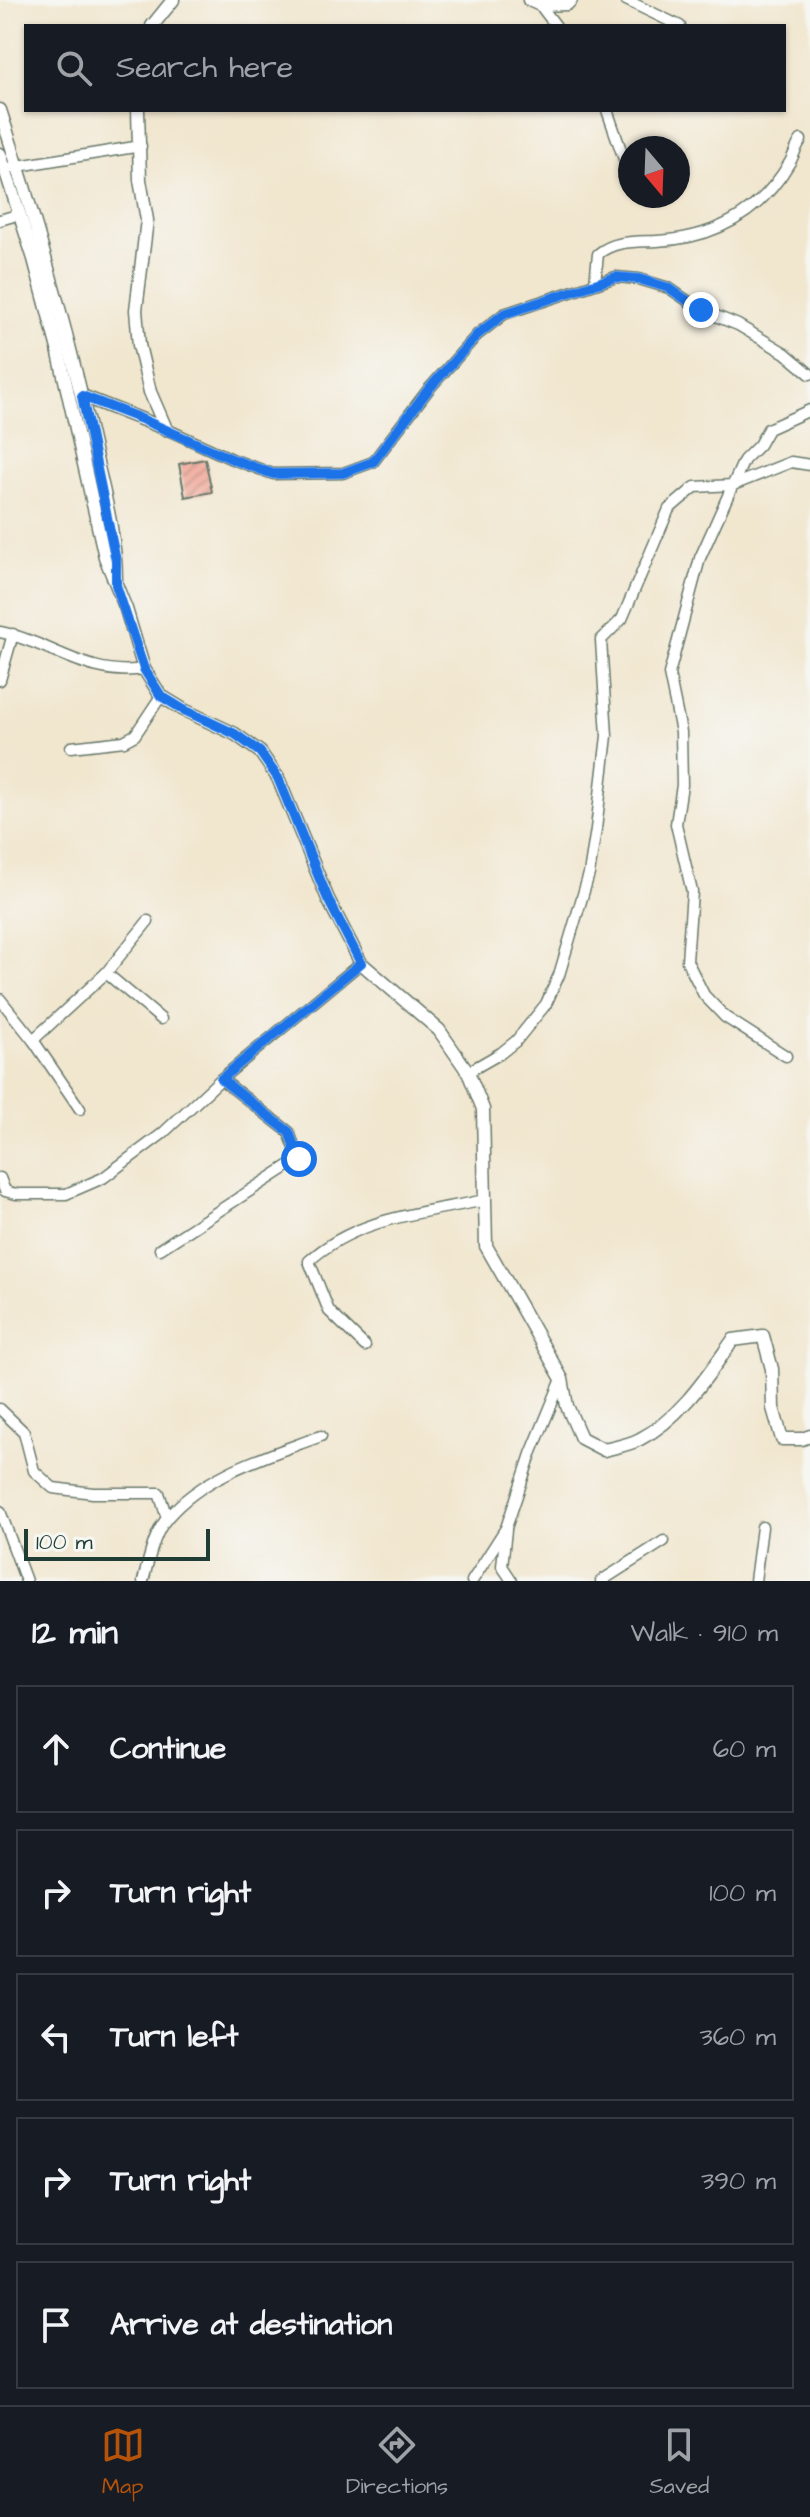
<!DOCTYPE html>
<meta charset="utf-8">
<style>
:root{--surface:#171b24;--page:#20242c;--text:#f1f3f6;--muted:#9ea1a6;--line:#363941;--accent:#b45309}
body{margin:0;font-family:"Architects Daughter",sans-serif;background:var(--page);color:var(--text)}
.compass{position:absolute;left:618px;top:136px;width:72px;height:72px;border-radius:50%;background:var(--surface);box-shadow:0 2px 6px #0004;rotate:161deg}
.scale{position:absolute;left:24px;bottom:20px;width:186px;box-sizing:border-box;padding-left:8px;border:4px solid #1f3d34;border-top:0;font-size:22px;line-height:28px;white-space:nowrap;color:#1f3d34;-webkit-text-stroke:6px #f6f6f2;paint-order:stroke}
.stop{position:absolute;width:24px;height:24px;margin:-18px;border:6px solid #1a73e8;border-radius:50%;background:#fff}
.stop.end{background:#1a73e8;border-color:#fff;box-shadow:0 2px 8px #0008}
.list{margin:0;padding:0;list-style:none}
h2{display:flex;justify-content:space-between;align-items:center;height:104px;margin:0;padding:0 32px;font-size:34px}
h2 small{font-size:26px;font-weight:400;color:var(--muted)}
.list li{display:grid;grid-template-columns:52px 1fr auto;gap:24px;align-items:center;box-sizing:border-box;height:128px;margin:0 16px 16px;padding:0 16px;border:2px solid var(--line);border-radius:0px}
.list b{display:block;font-size:30px;white-space:nowrap}
.list em{font-size:26px;font-style:normal;color:var(--muted)}
.icon{flex:none;width:44px;height:44px;fill:none;stroke:currentColor;stroke-width:2;stroke-linecap:round;stroke-linejoin:round}
.map{position:relative;flex:none;width:810px;height:1581px;overflow:hidden}
.search{position:absolute;background:var(--surface);box-shadow:0 2px 6px #0004;left:24px;right:24px;top:24px;height:88px;display:flex;align-items:center;gap:20px;box-sizing:border-box;padding:0 28px;border-radius:0px;color:var(--muted);font-size:30px}
.sheet{height:824px;background:var(--surface)}
nav{display:flex;justify-content:space-around;align-items:center;box-sizing:border-box;height:112px;border-top:2px solid var(--line);background:var(--surface);font-size:22px;color:var(--muted)}
nav a{display:grid;justify-items:center;gap:4px}
nav .on{color:var(--accent)}
.map>svg:first-child{display:block}
</style>
<div class="map">
<svg width="810" height="1581" viewBox="0 0 810 1581">
<defs>
<pattern id="building-hatch" width="6" height="6" patternUnits="userSpaceOnUse" patternTransform="scale(2)"><rect width="6" height="6" fill="#f1a494"/><path d="M-1 1l2-2M0 6l6-6M5 7l2-2" fill="none" stroke="#c3877a"/></pattern>
</defs>
<rect width="100%" height="100%" fill="#f6f6f2"/>
<filter id="ink" filterUnits="userSpaceOnUse"><feTurbulence type="fractalNoise" baseFrequency=".0125" numOctaves="2"/><feDisplacementMap in="SourceGraphic" scale="16" xChannelSelector="R" yChannelSelector="G"/><feConvolveMatrix kernelMatrix="1 2 1 2 8 2 1 2 1" color-interpolation-filters="sRGB"/></filter>
<filter id="wash" filterUnits="userSpaceOnUse"><feTurbulence type="fractalNoise" baseFrequency=".006" numOctaves="4" result="noise"/><feDisplacementMap in="SourceGraphic" scale="32" xChannelSelector="R" yChannelSelector="G"/><feGaussianBlur stdDeviation="1.8" result="paint"/><feColorMatrix in="noise" values="0 0 0 0 0 0 0 0 0 0 0 0 0 0 0 0 0 1.4 0 .05"/><feComposite in="paint" operator="in"/></filter>
<g filter="url(#wash)">
<rect width="100%" height="100%" fill="#f1e6ce"/>
<g id="blocks">
<polygon fill="url(#building-hatch)" points="205,459 212,492 185,497 179,464"/>
</g>
</g>
<g filter="url(#ink)">
<use href="#blocks" fill-opacity="0" stroke="#68786a" stroke-width="2"/>
<g fill="none" stroke-linecap="round" stroke-linejoin="round">
<defs>
<g id="minor">
<polyline points="626,0 680,26"/>
<polyline points="540,5 556,26"/>
<polyline points="607,110 624,159"/>
<polyline points="12,167 141,146"/>
<polyline points="0,220 20,214"/>
<path d="M 595,283 L 598,254 C 615,240 635,242 657,241 C 715,238 760,214 790,162 C 794,155 796,147 801,140"/>
<polyline points="166,429 232,459 273,474 343,473 373,462 428,390 477,335 504,314 616,277 639,279 669,288 701,310 738,325 785,353 810,374"/>
<path d="M 0,632 C 51,642 87,678 144,669"/>
<polyline points="0,680 13,634"/>
<polyline points="71,747 124,741 135,735 161,696"/>
<polyline points="106,973 161,1019"/>
<polyline points="0,999 33,1040 80,1109"/>
<polyline points="33,1040 106,973 148,921"/>
<polyline points="786,1056 725,1017 704,995 687,961 692,892 676,824 682,785 681,732 669,674 700,558 744,460 759,445 768,429 810,410"/>
<polyline points="468,1072 501,1053 516,1041 546,1004 559,975 589,874 596,829 607,736 601,640 622,619 669,509 695,487 733,485 791,462 810,465"/>
<polyline points="0,1178 5,1191 16,1194 66,1194 103,1178 162,1134 221,1079 361,963"/>
<polyline points="160,1249 299,1159 289,1132 221,1079"/>
<path d="M 365,1346 L 329,1311 L 309,1261 C 357,1217 424,1213 485,1200"/>
<polyline points="0,1409 24,1432 34,1471 53,1488 93,1493 159,1493 167,1518"/>
<polyline points="0,1511 26,1581"/>
<polyline points="506,1530 502,1566 512,1581"/>
<path d="M 143,1581 C 149,1560 153,1534 168,1517 C 206,1473 268,1456 321,1436"/>
<polyline points="472,1581 506,1528 531,1454 562,1379"/>
<polyline points="601,1581 664,1541"/>
<polyline points="755,1581 762,1527"/>
</g>
<g id="tertiary">
<polyline points="529,0 540,5 567,4 571,0"/>
<polyline points="152,26 173,0"/>
<path d="M 0,110 C 35,219 67,329 92,441 C 102,486 116,534 116,580"/>
<polyline points="138,110 140,180 147,220 136,310 139,345 150,392 166,429"/>
<path d="M 0,154 L 34,259 L 58,349 L 105,557 L 126,609 L 144,669 L 161,696 L 184,710 L 235,734 L 260,752 L 278,778 L 328,899 L 361,963 L 439,1030 L 468,1072 L 483,1109 L 486,1246 L 562,1379 L 567,1406 L 581,1438 L 604,1450 C 615,1447 629,1445 640,1439 C 680,1419 708,1375 733,1340 L 763,1336 L 772,1369 L 773,1408 L 782,1439 L 802,1439 L 810,1436"/>
<polyline points="82,396 166,429"/>
</g>
</defs>
<use href="#minor" stroke="#68786a" stroke-width="13"/>
<use href="#tertiary" stroke="#68786a" stroke-width="15"/>
<use href="#minor" stroke="#fff" stroke-width="10"/>
<use href="#tertiary" stroke="#fff" stroke-width="12"/>
</g>
</g>
<g fill="none" stroke-linecap="round" stroke-linejoin="round" filter="url(#ink)">
<polyline stroke="#1a73e8" stroke-width="10" points="299,1159 289,1132 221,1079 361,963 328,899 278,778 260,752 235,734 184,710 161,696 144,669 116,585 116,561 82,396 139,418 232,459 273,474 343,473 373,462 428,390 477,335 504,314 616,277 639,279 669,288 701,310"/>
</g>
</svg>
<svg class="compass" viewBox="-18 -18 36 36"><path d="M0-13l5 13h-10z" fill="#e53935"/><path d="M0 13l5-13h-10z" fill="#9ea1a6"/></svg>
<div class="scale">100 m</div>
<div class="stop" style="left:299px;top:1159px"></div>
<div class="stop end" style="left:701px;top:310px"></div>
<div class="search"><svg class="icon" aria-label="search" viewBox="0 0 24 24"><circle cx="10" cy="10" r="6"/><path d="M15 15l6 6"/></svg>Search here</div>
</div>
<section class="sheet">
<h2>12 min<small>Walk · 910 m</small></h2>
<ul class="list">
<li><svg class="icon" aria-label="ahead" viewBox="0 0 24 24"><path d="M12 20V5M6 11l6-6 6 6"/></svg><div><b>Continue</b></div><em>60 m</em></li>
<li><svg class="icon" aria-label="right" viewBox="0 0 24 24"><path d="M7 20v-9h11M14 6l5 5-5 5"/></svg><div><b>Turn right</b></div><em>100 m</em></li>
<li><svg class="icon" aria-label="left" viewBox="0 0 24 24"><path d="M17 20v-9H6M10 6l-5 5 5 5"/></svg><div><b>Turn left</b></div><em>360 m</em></li>
<li><svg class="icon" aria-label="right" viewBox="0 0 24 24"><path d="M7 20v-9h11M14 6l5 5-5 5"/></svg><div><b>Turn right</b></div><em>390 m</em></li>
<li><svg class="icon" aria-label="arrive" viewBox="0 0 24 24"><path d="M6 21V4h12l-3 4 3 4H6"/></svg><div><b>Arrive at destination</b></div></li>
</ul>
</section>
<nav>
<a class="on"><svg class="icon" aria-label="map" viewBox="0 0 24 24"><path d="M3 6l6-2 6 2 6-2v14l-6 2-6-2-6 2zM9 4v14M15 6v14"/></svg>Map</a>
<a><svg class="icon" aria-label="directions" viewBox="0 0 24 24"><path d="M12 3l9 9-9 9-9-9zM9 14v-3h6M13 9l2 2-2 2"/></svg>Directions</a>
<a><svg class="icon" aria-label="saved" viewBox="0 0 24 24"><path d="M7 4h10v16l-5-4-5 4z"/></svg>Saved</a>
</nav>
